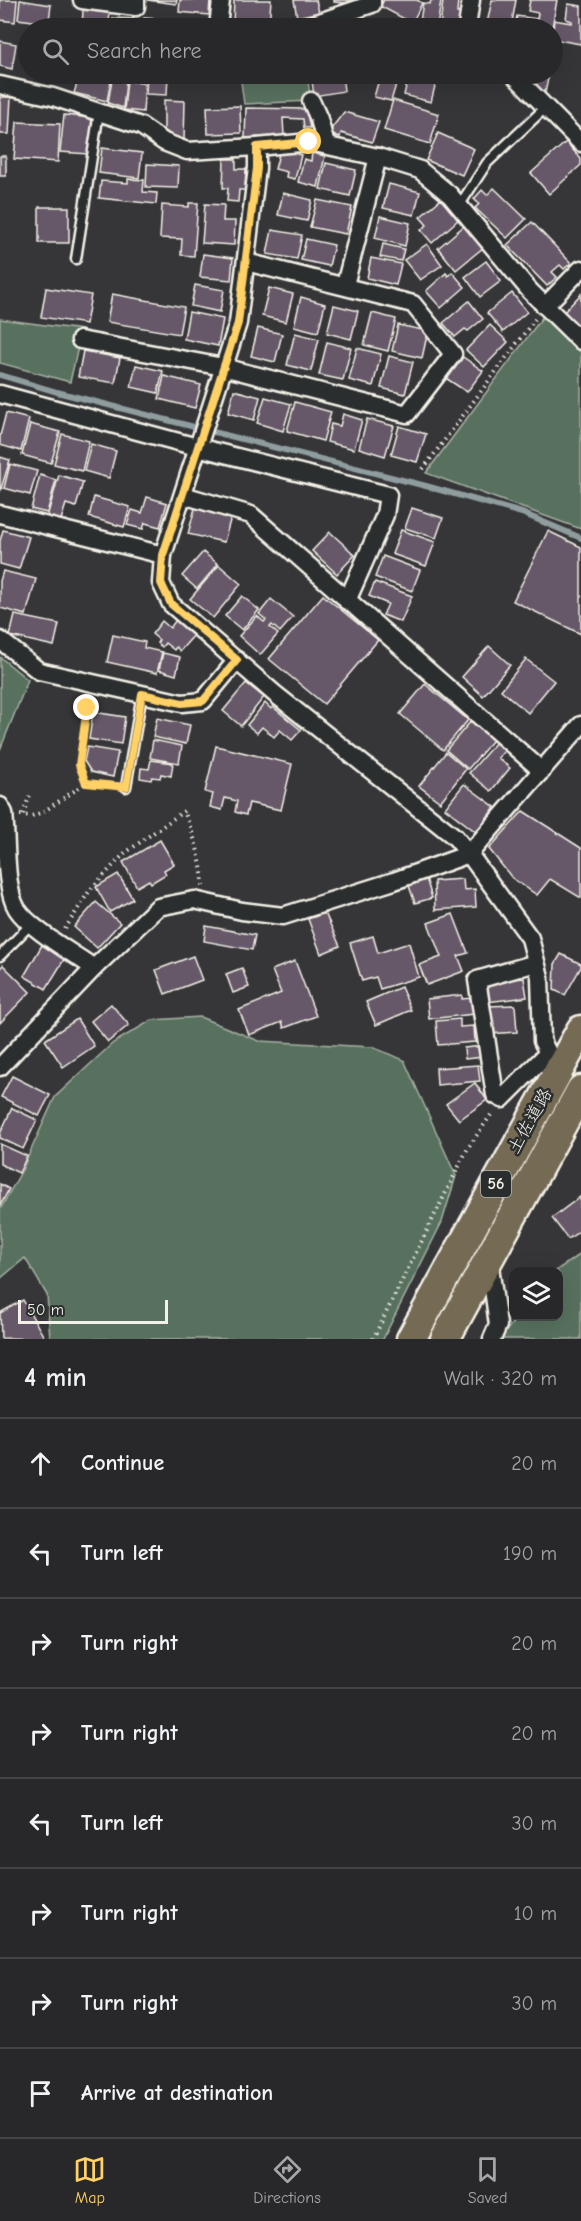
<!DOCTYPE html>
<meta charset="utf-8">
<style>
:root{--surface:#28282b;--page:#343437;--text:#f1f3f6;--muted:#a5a6a9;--line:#444447;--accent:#ffd166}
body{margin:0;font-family:"Comic Neue","Klee One",sans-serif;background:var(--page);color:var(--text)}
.controls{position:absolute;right:18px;bottom:18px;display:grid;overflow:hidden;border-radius:12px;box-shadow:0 6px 24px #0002}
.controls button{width:54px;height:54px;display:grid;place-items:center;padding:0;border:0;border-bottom:2px solid var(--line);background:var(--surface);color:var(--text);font:30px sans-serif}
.scale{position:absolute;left:18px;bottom:15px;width:150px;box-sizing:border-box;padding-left:6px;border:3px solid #f4f1e8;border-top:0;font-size:16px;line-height:21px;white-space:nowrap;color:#f4f1e8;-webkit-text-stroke:4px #2a2d2e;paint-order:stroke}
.stop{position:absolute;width:18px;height:18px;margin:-14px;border:4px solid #ffd166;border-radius:50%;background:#fff}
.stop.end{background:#ffd166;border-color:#fff;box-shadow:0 2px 6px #0008}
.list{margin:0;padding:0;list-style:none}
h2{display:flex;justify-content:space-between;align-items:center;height:78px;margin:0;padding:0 24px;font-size:26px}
h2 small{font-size:20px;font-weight:400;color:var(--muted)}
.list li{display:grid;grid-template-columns:39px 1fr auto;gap:18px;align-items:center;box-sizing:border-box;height:90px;padding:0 24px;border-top:2px solid var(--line)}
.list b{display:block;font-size:22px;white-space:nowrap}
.list em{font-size:20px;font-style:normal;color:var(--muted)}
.icon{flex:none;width:33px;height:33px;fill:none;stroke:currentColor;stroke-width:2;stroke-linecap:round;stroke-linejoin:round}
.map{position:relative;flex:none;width:581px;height:1339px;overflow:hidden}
.search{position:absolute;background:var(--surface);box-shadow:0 6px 24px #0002;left:18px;right:18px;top:18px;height:66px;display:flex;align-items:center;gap:15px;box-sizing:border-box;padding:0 21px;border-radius:33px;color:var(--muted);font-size:22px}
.sheet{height:798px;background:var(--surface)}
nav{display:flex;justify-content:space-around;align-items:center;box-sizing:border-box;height:84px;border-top:2px solid var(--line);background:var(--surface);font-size:16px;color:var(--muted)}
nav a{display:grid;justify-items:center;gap:3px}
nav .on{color:var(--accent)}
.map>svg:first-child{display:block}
</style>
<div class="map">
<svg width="581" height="1339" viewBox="0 0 581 1339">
<rect width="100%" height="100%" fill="#363639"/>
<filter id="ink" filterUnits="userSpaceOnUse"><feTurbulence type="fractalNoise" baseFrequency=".0167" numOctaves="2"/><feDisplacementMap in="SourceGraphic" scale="12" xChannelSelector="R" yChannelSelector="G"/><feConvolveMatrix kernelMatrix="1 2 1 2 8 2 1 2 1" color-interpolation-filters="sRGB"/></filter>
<g filter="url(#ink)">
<g fill="#59715e" stroke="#a6b1a3" stroke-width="1.5">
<polygon points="240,74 307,74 311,101 244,104"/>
<polygon points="544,315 581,351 581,529 426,473"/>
<polygon points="0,319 82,330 70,382 0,363"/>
<polygon points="0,657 28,680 0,750"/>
<polygon points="200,1017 259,1041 372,1047 404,1060 456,1176 442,1222 383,1339 50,1339 47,1295 25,1258 0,1279 0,1210 22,1170 55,1097 113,1043 152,1020"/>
<polygon points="581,1254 581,1339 500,1339 517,1317 558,1316 558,1272 555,1271"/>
</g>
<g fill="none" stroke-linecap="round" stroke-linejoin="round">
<polyline stroke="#8f9d9f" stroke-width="6" points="0,375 57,392 426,486 522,513 581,538"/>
</g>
<g fill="#665967" stroke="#f4f1e8" stroke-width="1.5">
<polygon points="0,0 17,0 15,22 0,20"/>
<polygon points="20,0 51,5 49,20 40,19 40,22 18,19"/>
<polygon points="147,0 177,0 176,4"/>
<polygon points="180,0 210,0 209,15 179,12"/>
<polygon points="234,0 271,0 269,26 233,23"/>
<polygon points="294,0 316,0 319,12 297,17"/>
<polygon points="334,0 356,0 356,4 334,2"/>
<polygon points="384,0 417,0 422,3 412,23 380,6"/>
<polygon points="431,0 441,0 437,28 419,27 423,3 430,4"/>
<polygon points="443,0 458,0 457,13 461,13 458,28 440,28"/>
<polygon points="492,0 516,0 511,28 486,28"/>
<polygon points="530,0 557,0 552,28 514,28 517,16 537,19 538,13 528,11"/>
<polygon points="568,4 581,6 581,44 552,39 554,20 572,23 572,21 566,19"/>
<polygon points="83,10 110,13 108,28 82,28"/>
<polygon points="113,18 138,19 138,28 113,28"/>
<polygon points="144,18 174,20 173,28 144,28"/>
<polygon points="207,25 208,28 175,28 175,27"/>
<polygon points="0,41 16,44 12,69 0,66"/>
<polygon points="80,74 111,80 107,101 74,93"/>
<polygon points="147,74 168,74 167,95 146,94"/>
<polygon points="311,74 342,74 344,91 314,96"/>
<polygon points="409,74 437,78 431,102 404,95"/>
<polygon points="522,74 549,74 545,93"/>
<polygon points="380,76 397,81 391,101 374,97"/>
<polygon points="112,80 126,82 123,108 108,103"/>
<polygon points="127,81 145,83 143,112 124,110"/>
<polygon points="0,97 11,97 9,134 0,134"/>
<polygon points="164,100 185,101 184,141 177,140 164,130"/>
<polygon points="393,100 439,114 430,144 384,130"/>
<polygon points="240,106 241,133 208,134 207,107"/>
<polygon points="246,108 306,109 310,128 304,128 303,119 283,118 284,136 245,138"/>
<polygon points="344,112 379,122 372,142 341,133 340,137 327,134"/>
<polygon points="64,115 92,118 89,154 60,152"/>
<polygon points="17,122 60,124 58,162 14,159"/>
<polygon points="438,133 474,149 462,175 426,160"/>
<polygon points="566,142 581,159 581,165 549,194 531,173"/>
<polygon points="102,148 142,153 139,178 99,173"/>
<polygon points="280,150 301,155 295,179 286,177 287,172 275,169"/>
<polygon points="312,153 325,156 318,187 298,182 304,159 311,161"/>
<rect x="0" y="156" width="6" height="20"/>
<polygon points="224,159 236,159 236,169 246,169 245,190 239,190 238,202 227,201 228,188 223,188"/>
<polygon points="326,163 356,170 350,196 320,189"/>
<polygon points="147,164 179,166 178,188 146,187"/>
<polygon points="128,179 144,180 143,192 157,193 156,204 99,198 101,181 128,183"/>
<polygon points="389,184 420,192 414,215 383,208"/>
<polygon points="494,188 526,219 507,238 475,208 479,204 474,199 482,190 487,195"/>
<polygon points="283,193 312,200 307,221 278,215"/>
<polygon points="441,199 458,220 432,243 421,230 427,225 420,217"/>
<polygon points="317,200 352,207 346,234 310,227"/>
<polygon points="189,203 198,203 194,256 181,255 182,239 160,238 162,205 189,207"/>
<polygon points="205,204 224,205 223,221 235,221 234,245 202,243"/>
<rect x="39" y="207" width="30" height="36"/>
<polygon points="380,216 410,223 405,246 375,238"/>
<polygon points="532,222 571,263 564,269 560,265 552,272 557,277 547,286 507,245"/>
<polygon points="465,225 484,247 456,270 438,248"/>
<polygon points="272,230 302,235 297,259 267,254"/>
<polygon points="306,239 334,245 329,266 301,260"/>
<polygon points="383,244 404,249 401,261 380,257"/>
<polygon points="427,244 442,265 420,280 404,260"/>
<polygon points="203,254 233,258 231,280 200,277"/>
<polygon points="371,258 401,264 396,285 367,278"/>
<polygon points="486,261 501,281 480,297 465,277"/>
<polygon points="452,272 465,287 441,308 426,291 446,273 448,276"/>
<polygon points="195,285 224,290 220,312 191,306"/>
<polygon points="46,288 91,295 86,324 41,317"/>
<polygon points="269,288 293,294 286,322 262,316"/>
<polygon points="512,293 527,312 503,332 487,313"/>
<polygon points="112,294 184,307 179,334 107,322"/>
<polygon points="581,294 581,328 564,312"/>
<polygon points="301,297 325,304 318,332 294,326"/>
<polygon points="469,301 483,319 468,331 465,329 455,337 443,323"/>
<polygon points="334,305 358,311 351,339 327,333"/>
<polygon points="189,312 223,319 218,346 184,339"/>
<polygon points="372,313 396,319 388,351 364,345"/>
<polygon points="398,325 428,331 422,358 392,351"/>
<polygon points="490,325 508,342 484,367 466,350"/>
<polygon points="258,328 282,334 275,362 251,356"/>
<polygon points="295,333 319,339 311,371 287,365"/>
<polygon points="327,342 351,348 343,380 319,375"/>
<polygon points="357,348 381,354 373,386 349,380"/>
<polygon points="83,351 120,358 115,383 78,377"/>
<polygon points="389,356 413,362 405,394 381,388"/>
<polygon points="463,357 483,371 467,392 447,379"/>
<polygon points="136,365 163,371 158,393 131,387"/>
<polygon points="164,376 201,385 195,408 159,399"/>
<polygon points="234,390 260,397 254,420 228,413"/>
<polygon points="265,397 291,404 283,431 257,423"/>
<polygon points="295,402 331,412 323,441 287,431"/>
<polygon points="6,413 29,419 21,451 0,445 0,436"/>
<polygon points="343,414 362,420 354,449 327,442 331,424 340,426"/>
<polygon points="367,419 394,426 385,456 359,448"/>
<polygon points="30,424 60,432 51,463 22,455"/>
<polygon points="399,426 426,434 417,462 391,455"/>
<polygon points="62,434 89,441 82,471 54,464"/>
<polygon points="91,444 116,451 109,478 84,471"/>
<polygon points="0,457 10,460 0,492"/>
<polygon points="10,464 37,471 30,495 4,488"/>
<polygon points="40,475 56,480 47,513 31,509"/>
<polygon points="59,475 83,482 76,507 66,504 61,520 47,517"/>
<polygon points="94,497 130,507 124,527 89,517"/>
<polygon points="147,497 167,503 160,527 145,523 143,529 127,525 132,510 142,513"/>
<polygon points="195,508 231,517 224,542 188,534"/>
<polygon points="412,508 443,518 436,538 405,528"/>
<polygon points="3,530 29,537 19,569 0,564 0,541"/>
<polygon points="401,530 435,542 426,566 392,554"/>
<polygon points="548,531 581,547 581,634 513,601"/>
<polygon points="330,532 355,555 337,574 312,551"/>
<polygon points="203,552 218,564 197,589 182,576"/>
<polygon points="383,556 420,570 412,591 375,577"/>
<polygon points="219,565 241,584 213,618 190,599"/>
<polygon points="3,571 36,579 26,615 0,608 0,581"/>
<polygon points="375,582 412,596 401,622 383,615 388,604 369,596"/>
<polygon points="323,595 378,640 324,704 269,659"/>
<polygon points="242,596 259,610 242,630 225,616"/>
<polygon points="271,599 293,617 280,632 272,625 270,627 278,634 260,655 239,636 257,616 264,622 266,620 259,614"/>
<polygon points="15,615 59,624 54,646 10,636"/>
<polygon points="176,620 194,635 180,651 176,647 174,650 165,643 162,647 157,643 159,640 152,634 162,621 170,628"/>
<polygon points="113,635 145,642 144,648 162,652 157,673 107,662"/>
<polygon points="489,646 510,665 483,696 462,677"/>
<polygon points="163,653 180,657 176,675 159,670"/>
<polygon points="526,659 554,681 528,713 501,690"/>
<polygon points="246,683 264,697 241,726 223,711"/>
<polygon points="425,684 468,720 443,750 400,714"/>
<polygon points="265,703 271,709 273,707 301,730 292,740 280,730 274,737 262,727 257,733 247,725"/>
<polygon points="93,712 125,717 121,744 89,739"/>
<polygon points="157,718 190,725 186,744 153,737"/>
<polygon points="471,721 493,740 468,769 446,750"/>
<polygon points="153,740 182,746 179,763 150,758"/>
<polygon points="498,740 507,748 498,758 510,768 491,791 469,773"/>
<polygon points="216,746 292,764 281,810 249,803 246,815 235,812 237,801 225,798 222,810 210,807 213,794 205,792"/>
<polygon points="87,747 118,752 113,777 91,772 84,761"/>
<polygon points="446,752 466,769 440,802 419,786"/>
<polygon points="151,760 173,763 171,776 161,774 160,778 152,777 151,780 140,778 141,768 149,769"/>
<polygon points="464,784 495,807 476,832 445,808"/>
<polygon points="523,811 581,848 581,898 550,879 537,895 512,878 489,849"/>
<polygon points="160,840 174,864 164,870 166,874 151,883 149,880 137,887 123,862"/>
<polygon points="118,874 133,899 110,912 96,887"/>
<polygon points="426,878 432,898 415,903 408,883"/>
<polygon points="463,879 464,890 475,889 476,907 435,910 434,881"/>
<polygon points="96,902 120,923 97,948 74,927"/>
<polygon points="325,913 340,946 321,954 308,919"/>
<polygon points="453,914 468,953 458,956 464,971 427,985 419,965 441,957 428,923"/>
<polygon points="206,926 255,935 252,950 204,941"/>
<polygon points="373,936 378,953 409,943 419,977 380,989 376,977 362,981 350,943"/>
<polygon points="42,945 65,958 46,989 24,976"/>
<polygon points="561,954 581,964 581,967 565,995 554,990 555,964"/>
<polygon points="193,956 202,980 165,994 156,970"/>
<polygon points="295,961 316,1016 284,1028 282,1022 249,1035 239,1010 281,993 272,970"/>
<polygon points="3,965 30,992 0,1023 0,968"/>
<polygon points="242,968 249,987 233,993 226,974"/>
<polygon points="524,978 527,997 487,1002 484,982"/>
<polygon points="401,987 411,1010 376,1025 366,1002"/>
<polygon points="462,995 462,999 472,998 474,1014 429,1019 427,999"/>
<polygon points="111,1004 129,1025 108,1042 91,1021"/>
<polygon points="515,1005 517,1032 488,1034 487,1006"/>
<polygon points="77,1019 94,1046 63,1067 45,1040"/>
<polygon points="460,1019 460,1027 474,1026 475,1042 438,1045 436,1021"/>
<polygon points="482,1046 483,1057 465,1059 464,1048"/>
<polygon points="478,1065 480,1081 437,1085 436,1068"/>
<polygon points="12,1076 50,1095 39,1116 1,1097"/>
<polygon points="475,1083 487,1100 459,1120 446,1104"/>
<polygon points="12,1108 37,1120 23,1149 0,1138 0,1134"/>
<polygon points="0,1144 27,1156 19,1173 0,1164"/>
<polygon points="0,1184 9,1189 0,1206"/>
<polygon points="580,1197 581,1230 568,1239 552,1218"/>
<polygon points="23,1300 45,1339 1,1338 0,1313"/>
</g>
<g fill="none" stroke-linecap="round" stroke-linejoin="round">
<defs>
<g id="service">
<polyline points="459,206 487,163 546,107"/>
<polyline points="76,259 99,112"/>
<polyline points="126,787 142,694"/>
<polyline points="0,956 31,924"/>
</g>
<g id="minor">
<polyline points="82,0 136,7 136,0"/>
<polyline points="218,28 221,0"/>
<polyline points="302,28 372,4 372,0"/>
<polyline points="469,28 467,27 471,0"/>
<polyline points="513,74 581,143"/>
<polyline points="0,85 53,97 141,126 164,142 187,151 257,147 310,142 378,157 420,170 450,195 530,291 581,341"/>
<polyline points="311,101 319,119 326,145"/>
<polyline points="257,147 257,168 238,323 163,555 161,583 171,604 275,694 455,837 469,854 530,938 540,977 542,1041 560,1076"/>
<polyline points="345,285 378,157"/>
<polyline points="545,306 581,269"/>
<polyline points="80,340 223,367 407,414 453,354 413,304 246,262"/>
<polyline points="0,394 197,447 388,495 385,515 347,601"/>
<polyline points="183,495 251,515 542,771"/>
<polyline points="0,514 163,555"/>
<polyline points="0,640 39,671 182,703 203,701 237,660"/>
<path d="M 0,806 L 4,813 C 7,837 4,888 17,909 C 30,929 73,953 94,968"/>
<polyline points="536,963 477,980 495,1095 502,1099 548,1053"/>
<polyline points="0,1067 94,968 158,907 194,900 242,911 283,916 394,881 469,854 581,725"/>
<polyline points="489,1259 498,1325 492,1339"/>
</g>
<g id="trunk">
<polyline points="411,1339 581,1030"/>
<polyline points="445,1339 581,1090"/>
</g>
</defs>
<use href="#service" stroke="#f4f1e8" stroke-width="13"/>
<use href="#minor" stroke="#f4f1e8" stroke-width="21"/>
<use href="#trunk" stroke="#f4f1e8" stroke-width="33"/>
<g stroke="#f4f1e8" stroke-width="4" stroke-dasharray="1.5 4.5" stroke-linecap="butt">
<polyline points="423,469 535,319"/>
<polyline points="86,783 79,765 87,708"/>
<polyline points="23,814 30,794"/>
<polyline points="20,815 32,816 43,812 86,783 114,785"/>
<path d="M 65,929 L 90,890 L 125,853 L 184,811 C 194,836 202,859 203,886"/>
<polyline points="373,1339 468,1148 493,1112"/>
</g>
<use href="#service" stroke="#2a2d2e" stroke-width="8"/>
<use href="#minor" stroke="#2a2d2e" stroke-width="16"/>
<use href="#trunk" stroke="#746b52" stroke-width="28"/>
</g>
</g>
<g fill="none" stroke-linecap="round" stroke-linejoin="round" filter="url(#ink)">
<polyline stroke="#ffd166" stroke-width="8" points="87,708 79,765 86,783 126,787 142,694 182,703 203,701 237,660 171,604 161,583 163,555 238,323 257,168 257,147 309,142"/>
</g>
<g text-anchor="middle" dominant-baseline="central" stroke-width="5" stroke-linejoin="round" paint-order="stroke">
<rect fill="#2a2d2e" stroke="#b7b6b0" stroke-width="1.5" x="481" y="1171" width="30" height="26" rx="4.5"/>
<g font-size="16" font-weight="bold" fill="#f4f1e8">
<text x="496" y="1184">56</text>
</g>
<g font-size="18" fill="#f4f1e8" stroke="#2a2d2e">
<text transform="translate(530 1121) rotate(-61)">土佐道路</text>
</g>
</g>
</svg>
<div class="controls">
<button><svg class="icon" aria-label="layers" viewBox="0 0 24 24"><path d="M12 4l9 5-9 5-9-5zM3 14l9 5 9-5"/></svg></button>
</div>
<div class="scale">50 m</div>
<div class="stop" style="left:309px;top:142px"></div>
<div class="stop end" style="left:87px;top:708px"></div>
<div class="search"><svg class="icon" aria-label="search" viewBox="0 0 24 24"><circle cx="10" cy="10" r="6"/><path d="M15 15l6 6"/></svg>Search here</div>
</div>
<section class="sheet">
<h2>4 min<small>Walk · 320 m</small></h2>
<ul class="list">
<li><svg class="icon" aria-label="ahead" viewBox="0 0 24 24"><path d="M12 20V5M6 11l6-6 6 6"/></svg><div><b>Continue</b></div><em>20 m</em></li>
<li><svg class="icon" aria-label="left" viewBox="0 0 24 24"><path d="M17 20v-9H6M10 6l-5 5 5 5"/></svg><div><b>Turn left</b></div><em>190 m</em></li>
<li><svg class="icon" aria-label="right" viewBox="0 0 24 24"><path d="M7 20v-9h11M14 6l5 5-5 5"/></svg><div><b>Turn right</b></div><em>20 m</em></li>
<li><svg class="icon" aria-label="right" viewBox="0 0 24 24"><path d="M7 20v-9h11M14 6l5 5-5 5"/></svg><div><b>Turn right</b></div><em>20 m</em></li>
<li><svg class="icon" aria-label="left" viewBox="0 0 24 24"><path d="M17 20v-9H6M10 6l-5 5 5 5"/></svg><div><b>Turn left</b></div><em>30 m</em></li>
<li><svg class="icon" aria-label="right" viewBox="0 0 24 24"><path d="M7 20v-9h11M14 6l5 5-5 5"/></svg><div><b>Turn right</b></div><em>10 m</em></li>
<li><svg class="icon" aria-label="right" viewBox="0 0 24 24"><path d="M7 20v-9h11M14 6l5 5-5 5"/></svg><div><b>Turn right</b></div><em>30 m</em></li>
<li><svg class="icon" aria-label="arrive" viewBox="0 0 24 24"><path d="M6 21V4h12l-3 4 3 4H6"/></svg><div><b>Arrive at destination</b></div></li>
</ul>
</section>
<nav>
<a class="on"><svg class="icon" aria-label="map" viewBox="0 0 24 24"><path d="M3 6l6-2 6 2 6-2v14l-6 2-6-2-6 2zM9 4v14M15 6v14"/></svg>Map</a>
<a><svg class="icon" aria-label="directions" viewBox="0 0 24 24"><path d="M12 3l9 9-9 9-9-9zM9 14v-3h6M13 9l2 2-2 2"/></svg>Directions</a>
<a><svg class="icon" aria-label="saved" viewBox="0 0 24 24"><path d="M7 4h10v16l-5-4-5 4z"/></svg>Saved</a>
</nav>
